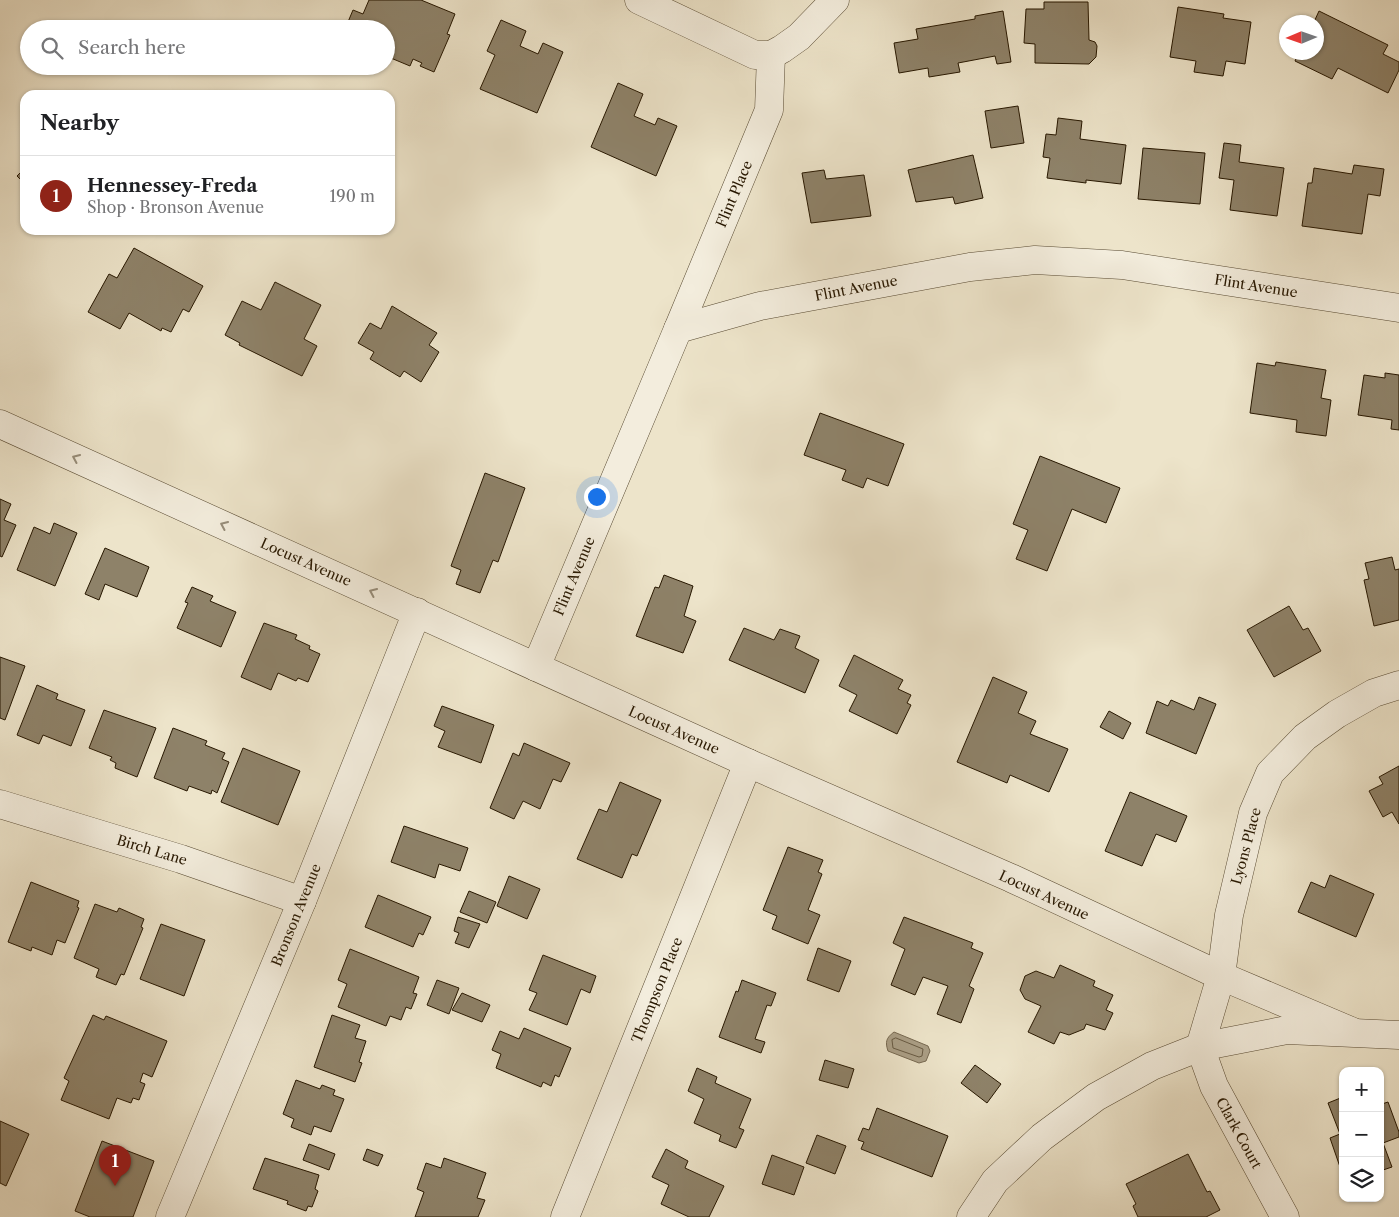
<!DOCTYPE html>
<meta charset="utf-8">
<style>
:root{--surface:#fff;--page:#f2f2f2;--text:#202124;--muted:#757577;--line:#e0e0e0;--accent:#8f2418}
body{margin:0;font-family:"Libre Caslon Text",serif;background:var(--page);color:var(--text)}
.controls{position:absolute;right:15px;bottom:15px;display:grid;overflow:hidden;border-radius:10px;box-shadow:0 1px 4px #0004}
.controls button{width:45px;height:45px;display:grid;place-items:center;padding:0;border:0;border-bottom:1px solid var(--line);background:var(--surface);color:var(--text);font:25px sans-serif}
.compass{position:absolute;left:1279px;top:15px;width:45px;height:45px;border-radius:50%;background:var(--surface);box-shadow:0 1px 4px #0004;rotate:268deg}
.you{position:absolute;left:596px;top:496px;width:18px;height:18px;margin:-12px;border:4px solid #fff;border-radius:50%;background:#1a73e8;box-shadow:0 0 0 8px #1a73e833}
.badge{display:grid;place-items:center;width:32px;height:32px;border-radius:50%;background:var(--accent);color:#fff;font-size:16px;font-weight:700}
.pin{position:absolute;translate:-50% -41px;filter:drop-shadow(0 1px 2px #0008)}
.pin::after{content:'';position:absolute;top:26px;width:18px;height:15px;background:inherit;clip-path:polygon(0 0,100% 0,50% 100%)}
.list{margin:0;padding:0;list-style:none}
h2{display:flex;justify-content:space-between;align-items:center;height:65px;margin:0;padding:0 20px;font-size:21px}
h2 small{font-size:16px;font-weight:400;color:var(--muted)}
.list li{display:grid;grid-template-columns:32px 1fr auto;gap:15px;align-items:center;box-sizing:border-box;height:80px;padding:0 20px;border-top:1px solid var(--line)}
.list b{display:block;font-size:19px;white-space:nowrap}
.list p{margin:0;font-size:16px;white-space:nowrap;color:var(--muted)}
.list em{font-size:16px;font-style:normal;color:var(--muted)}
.icon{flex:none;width:28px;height:28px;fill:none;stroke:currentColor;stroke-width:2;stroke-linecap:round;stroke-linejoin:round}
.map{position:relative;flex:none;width:1399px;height:1217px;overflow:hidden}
.search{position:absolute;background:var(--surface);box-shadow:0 1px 4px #0004;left:20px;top:20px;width:375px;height:55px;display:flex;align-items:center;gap:12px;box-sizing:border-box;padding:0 18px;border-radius:28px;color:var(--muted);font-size:19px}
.panel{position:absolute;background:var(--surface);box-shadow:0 1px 4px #0004;left:20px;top:90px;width:375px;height:145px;border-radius:15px}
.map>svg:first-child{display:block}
</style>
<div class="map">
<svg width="1399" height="1217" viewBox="0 0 1399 1217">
<rect width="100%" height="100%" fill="#ede4ca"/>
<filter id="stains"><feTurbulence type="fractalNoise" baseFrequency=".004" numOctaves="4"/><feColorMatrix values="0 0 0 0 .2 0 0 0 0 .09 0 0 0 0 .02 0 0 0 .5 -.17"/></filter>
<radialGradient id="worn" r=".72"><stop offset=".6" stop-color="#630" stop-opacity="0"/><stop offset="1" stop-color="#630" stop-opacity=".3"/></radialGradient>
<path fill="#aa9e85" stroke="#766850" d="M 894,1032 L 928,1046 L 930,1051 L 926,1061 L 919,1063 L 888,1051 C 885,1042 886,1038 894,1032 Z"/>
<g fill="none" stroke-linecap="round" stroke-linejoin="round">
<polygon stroke="#685a42" stroke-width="1" points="896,1038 923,1049 922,1056 919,1057 893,1048 892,1040"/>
</g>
<g fill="#8e8269" stroke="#271700">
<polygon points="369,0 421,0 455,14 447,34 450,35 434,72 420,66 422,63 413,59 410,66 386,56 386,29 345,29 353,10 363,14"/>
<polygon points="1044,2 1088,2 1089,40 1095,42 1097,46 1096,57 1089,64 1035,63 1035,44 1024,43 1026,9 1044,9"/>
<polygon points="1178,7 1224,14 1223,18 1251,22 1245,64 1226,61 1223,76 1194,72 1196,61 1170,57"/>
<polygon points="1003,11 1011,62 997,64 995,56 958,63 960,72 929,77 928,68 899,73 894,43 918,39 916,29 975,19 975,16"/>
<polygon points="1319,11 1388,45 1383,54 1399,62 1399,70 1388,93 1338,68 1332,79 1295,61 1299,52 1316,52 1316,22 1314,22"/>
<polygon points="501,20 526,31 520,46 538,54 543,43 563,52 537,113 480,89 495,55 487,51"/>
<polygon points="618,83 643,94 634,116 655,125 658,118 677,126 656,176 591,147"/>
<polygon points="1018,106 1024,143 991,148 985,111"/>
<polygon points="1058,118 1082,121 1080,139 1126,145 1121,184 1086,180 1086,183 1047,178 1050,158 1043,157 1046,134 1056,135"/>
<polygon points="1224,143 1241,145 1239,162 1284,168 1277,216 1230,210 1234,180 1219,178"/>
<polygon points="1143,148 1205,153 1200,204 1138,199"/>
<polygon points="973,155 983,198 955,204 953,197 916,202 908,170"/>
<polygon points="1354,165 1384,169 1380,196 1368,194 1362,234 1302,226 1308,183 1312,183 1314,168 1352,174"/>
<polygon points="25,168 25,184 17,176"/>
<polygon points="824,170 826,179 864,175 871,216 811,223 802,173"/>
<polygon points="134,248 203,286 189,312 183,309 171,332 162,328 161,331 129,313 120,329 88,312 109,274 117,278"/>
<polygon points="275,282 321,305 304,339 317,346 302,376 239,345 240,343 225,335 242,301 261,310"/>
<polygon points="392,306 437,333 429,345 439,352 421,382 404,371 400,377 370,359 374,352 358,343 370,323 381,329"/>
<polygon points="1276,362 1326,370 1321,398 1331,400 1326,436 1296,432 1297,420 1250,413 1257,363 1275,366"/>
<polygon points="1385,373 1399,375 1399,430 1391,429 1392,420 1358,415 1364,375 1385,378"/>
<polygon points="820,413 904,444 888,486 867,478 863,488 842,480 846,470 804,455"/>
<polygon points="1040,456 1120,488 1106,523 1072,509 1047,571 1016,559 1028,530 1013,524"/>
<polygon points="485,473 525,488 498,562 493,560 480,593 456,584 461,570 451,566"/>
<polygon points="0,499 11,504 4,520 16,525 2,557 0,556"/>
<polygon points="54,523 77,533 55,586 17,570 34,527 50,534"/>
<polygon points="105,548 149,567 137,597 105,584 99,600 85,594"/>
<polygon points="1392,557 1395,570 1399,569 1399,620 1374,626 1364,580 1369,579 1365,563"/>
<polygon points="664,575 693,586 684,616 696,621 683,653 636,636 655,587 659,588"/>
<polygon points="192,587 213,596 210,601 236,612 221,647 177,628 188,603 185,602"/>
<polygon points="1289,606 1303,630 1308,628 1321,651 1274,677 1247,630"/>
<polygon points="264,623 297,635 295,639 310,646 309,649 320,654 308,682 298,678 296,681 278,673 271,690 241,677"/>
<polygon points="744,628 774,640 780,629 800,636 795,648 819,660 805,693 729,660"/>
<polygon points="854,655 903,680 898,689 911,695 907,703 911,705 897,734 849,711 857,695 839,686"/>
<polygon points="0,657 25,666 5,720 0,718"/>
<polygon points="993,677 1027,692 1018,713 1036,721 1030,734 1068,749 1049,792 1010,775 1007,783 957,762"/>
<polygon points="37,685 58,694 56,699 85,710 71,746 43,735 39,744 17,735"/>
<polygon points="1199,697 1216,704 1196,754 1146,733 1157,701 1168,706 1171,700 1194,710"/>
<polygon points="442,706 494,725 481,763 438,747 445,731 434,726"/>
<polygon points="104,710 156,728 137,777 115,768 116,763 110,760 112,757 89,748"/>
<polygon points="1109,711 1131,723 1123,739 1100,727"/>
<polygon points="173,728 207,741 205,745 225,753 222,759 229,762 217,793 212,790 211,794 189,786 187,791 154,778"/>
<polygon points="524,743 570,763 561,782 553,779 540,809 523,801 514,819 490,808 513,753 519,756"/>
<polygon points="243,748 300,771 278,825 221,802"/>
<polygon points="1399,766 1399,824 1392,812 1383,817 1369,791 1383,784 1379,777"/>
<polygon points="620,782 661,800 637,856 632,854 622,878 577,859 599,809 607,812"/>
<polygon points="1130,792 1187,816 1176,842 1156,834 1142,866 1105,851"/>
<polygon points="404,826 468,848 460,871 439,864 435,878 391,862"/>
<polygon points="788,847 823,860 818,872 822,874 808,910 820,915 808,944 772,929 777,916 763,910"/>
<polygon points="1330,875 1374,894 1356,937 1298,912 1311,882 1325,888"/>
<polygon points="509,876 540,889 527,919 497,906"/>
<polygon points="31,882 79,901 77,907 79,908 65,943 57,940 52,955 32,947 31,951 8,942"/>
<polygon points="469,891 496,902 487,923 460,912"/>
<polygon points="378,895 431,917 423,935 419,933 413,947 365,927"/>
<polygon points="95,904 117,912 119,908 144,919 141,927 143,928 124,975 121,974 116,985 96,977 99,969 74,958"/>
<polygon points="458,917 480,924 469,948 455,943 459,933 454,931"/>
<polygon points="904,917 973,943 971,948 983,953 969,986 974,989 961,1023 937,1014 948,986 923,977 915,995 891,985 905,949 893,943"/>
<polygon points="161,924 205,940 184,996 140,979"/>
<polygon points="818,948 851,961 839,992 807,980"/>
<polygon points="350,949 419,977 413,993 417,994 411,1009 406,1007 401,1020 390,1016 386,1026 338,1007 347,984 338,980"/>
<polygon points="543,955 596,976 590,993 581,989 567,1025 529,1010 537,993 529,990"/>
<polygon points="1060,965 1095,981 1093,986 1113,995 1106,1010 1113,1013 1105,1030 1086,1024 1084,1029 1069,1035 1060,1032 1054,1044 1028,1032 1041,1006 1025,999 1020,990 1025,976 1036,971 1054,978"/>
<polygon points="437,980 459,988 449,1014 427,1005"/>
<polygon points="742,980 776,993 771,1006 767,1005 755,1039 765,1042 761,1053 719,1037 736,991 738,992"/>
<polygon points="462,993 490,1005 482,1022 452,1010"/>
<polygon points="93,1015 104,1020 106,1016 167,1041 152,1077 143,1073 140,1082 145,1084 139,1100 133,1098 131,1103 117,1098 109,1119 61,1100 69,1081 64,1078"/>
<polygon points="332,1015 360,1025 355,1038 366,1041 359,1062 362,1063 355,1082 314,1067"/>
<polygon points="524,1028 571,1048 559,1077 555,1075 551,1086 543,1082 541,1087 496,1068 501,1054 492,1050 500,1031 519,1039"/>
<polygon points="825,1060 854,1069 848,1088 819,1080"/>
<polygon points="975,1065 1001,1084 987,1103 961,1083"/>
<polygon points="697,1068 717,1077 715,1083 751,1099 739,1128 744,1130 736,1148 719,1141 721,1135 694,1123 704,1099 688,1091"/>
<polygon points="296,1080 320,1089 322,1085 335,1090 333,1095 344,1099 331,1132 314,1126 311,1135 291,1127 294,1119 283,1114"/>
<polygon points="1343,1097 1343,1166 1340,1167 1330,1138 1340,1134 1328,1103"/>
<polygon points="1380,1099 1382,1104 1388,1102 1399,1132 1399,1137 1383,1143 1392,1167 1380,1171"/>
<polygon points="877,1108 948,1136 932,1177 861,1149 864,1142 858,1140 863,1128 869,1130"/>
<polygon points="0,1121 29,1134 6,1186 0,1183"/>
<polygon points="817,1135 846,1146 835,1174 806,1163"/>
<polygon points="102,1141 154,1161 133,1217 90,1217 75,1211"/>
<polygon points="309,1144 335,1154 329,1170 303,1160"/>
<polygon points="367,1149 383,1155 378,1166 363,1160"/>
<polygon points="666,1149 688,1161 685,1168 724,1186 709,1217 689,1217 661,1204 669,1185 652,1177"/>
<polygon points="1188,1154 1207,1192 1210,1191 1220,1210 1206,1217 1138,1217 1133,1206 1136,1204 1126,1184"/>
<polygon points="772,1155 804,1167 794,1195 762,1184"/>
<polygon points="265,1158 319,1175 315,1189 318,1191 312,1207 308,1206 306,1211 287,1204 288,1201 253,1189"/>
<polygon points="444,1158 486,1173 477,1198 485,1200 478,1217 415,1217 424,1192 417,1189 426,1163 441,1168"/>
</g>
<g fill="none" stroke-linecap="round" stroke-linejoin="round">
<defs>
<g id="minor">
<polyline points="639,0 755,55 771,55 782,49 799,37 835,0"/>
<polyline points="678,329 769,110 771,55"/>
<polyline points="0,424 748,763 1011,878 1221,976 1351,1031"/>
<polyline points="536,667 678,329 760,306 970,267 1035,260 1122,265 1399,308"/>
<polyline points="0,804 181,859 302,901"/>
<polyline points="1200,1047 1221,976 1229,915 1253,813 1270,773 1305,737 1337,714 1374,693 1399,685"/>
<polyline points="1200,1047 1214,1086 1285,1217"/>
<polyline points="170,1217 302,901 417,612"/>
<polyline points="565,1217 748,763"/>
<polyline points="971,1217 995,1181 1042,1137 1096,1097 1152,1066 1200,1047 1287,1030 1399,1035"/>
</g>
</defs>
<use href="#minor" stroke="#584a32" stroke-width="29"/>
<use href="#minor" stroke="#f3eddd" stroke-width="28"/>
</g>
<defs><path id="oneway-chevron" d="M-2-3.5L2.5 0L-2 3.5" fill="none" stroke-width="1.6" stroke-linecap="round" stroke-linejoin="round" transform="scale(1.25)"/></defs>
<g stroke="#978d7a">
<use href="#oneway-chevron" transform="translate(76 458) rotate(-156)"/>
<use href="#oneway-chevron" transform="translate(224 525) rotate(-156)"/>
<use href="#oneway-chevron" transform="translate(373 592) rotate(-156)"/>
</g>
<g text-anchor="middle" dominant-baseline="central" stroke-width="4.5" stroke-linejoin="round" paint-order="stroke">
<g font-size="14" fill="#271700" stroke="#f3eddd">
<text transform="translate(734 194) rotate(-67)">Flint Place</text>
<text transform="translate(1256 286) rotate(9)">Flint Avenue</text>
<text transform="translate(856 288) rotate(-11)">Flint Avenue</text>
<text transform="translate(306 562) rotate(24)">Locust Avenue</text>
<text transform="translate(574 576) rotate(-67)">Flint Avenue</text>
<text transform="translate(674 730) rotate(24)">Locust Avenue</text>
<text transform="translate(1246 846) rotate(-75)">Lyons Place</text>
<text transform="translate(152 850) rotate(17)">Birch Lane</text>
<text transform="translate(1044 895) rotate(25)">Locust Avenue</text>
<text transform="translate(296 915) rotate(-68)">Bronson Avenue</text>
<text transform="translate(657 990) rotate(-68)">Thompson Place</text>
<text transform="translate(1239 1133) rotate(61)">Clark Court</text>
</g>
</g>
<rect width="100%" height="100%" filter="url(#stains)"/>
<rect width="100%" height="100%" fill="url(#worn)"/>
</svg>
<div class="controls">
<button>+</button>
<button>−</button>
<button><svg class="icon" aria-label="layers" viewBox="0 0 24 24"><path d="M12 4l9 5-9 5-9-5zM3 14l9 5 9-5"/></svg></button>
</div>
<svg class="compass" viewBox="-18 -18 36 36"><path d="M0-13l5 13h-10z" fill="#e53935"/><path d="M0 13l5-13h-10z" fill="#757577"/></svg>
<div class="you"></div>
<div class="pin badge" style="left:115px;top:1186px">1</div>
<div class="search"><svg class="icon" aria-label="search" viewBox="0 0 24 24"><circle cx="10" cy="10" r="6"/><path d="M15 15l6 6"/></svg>Search here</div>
<section class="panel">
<h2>Nearby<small></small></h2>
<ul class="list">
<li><span class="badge">1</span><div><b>Hennessey-Freda</b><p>Shop · Bronson Avenue</p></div><em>190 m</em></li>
</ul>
</section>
</div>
